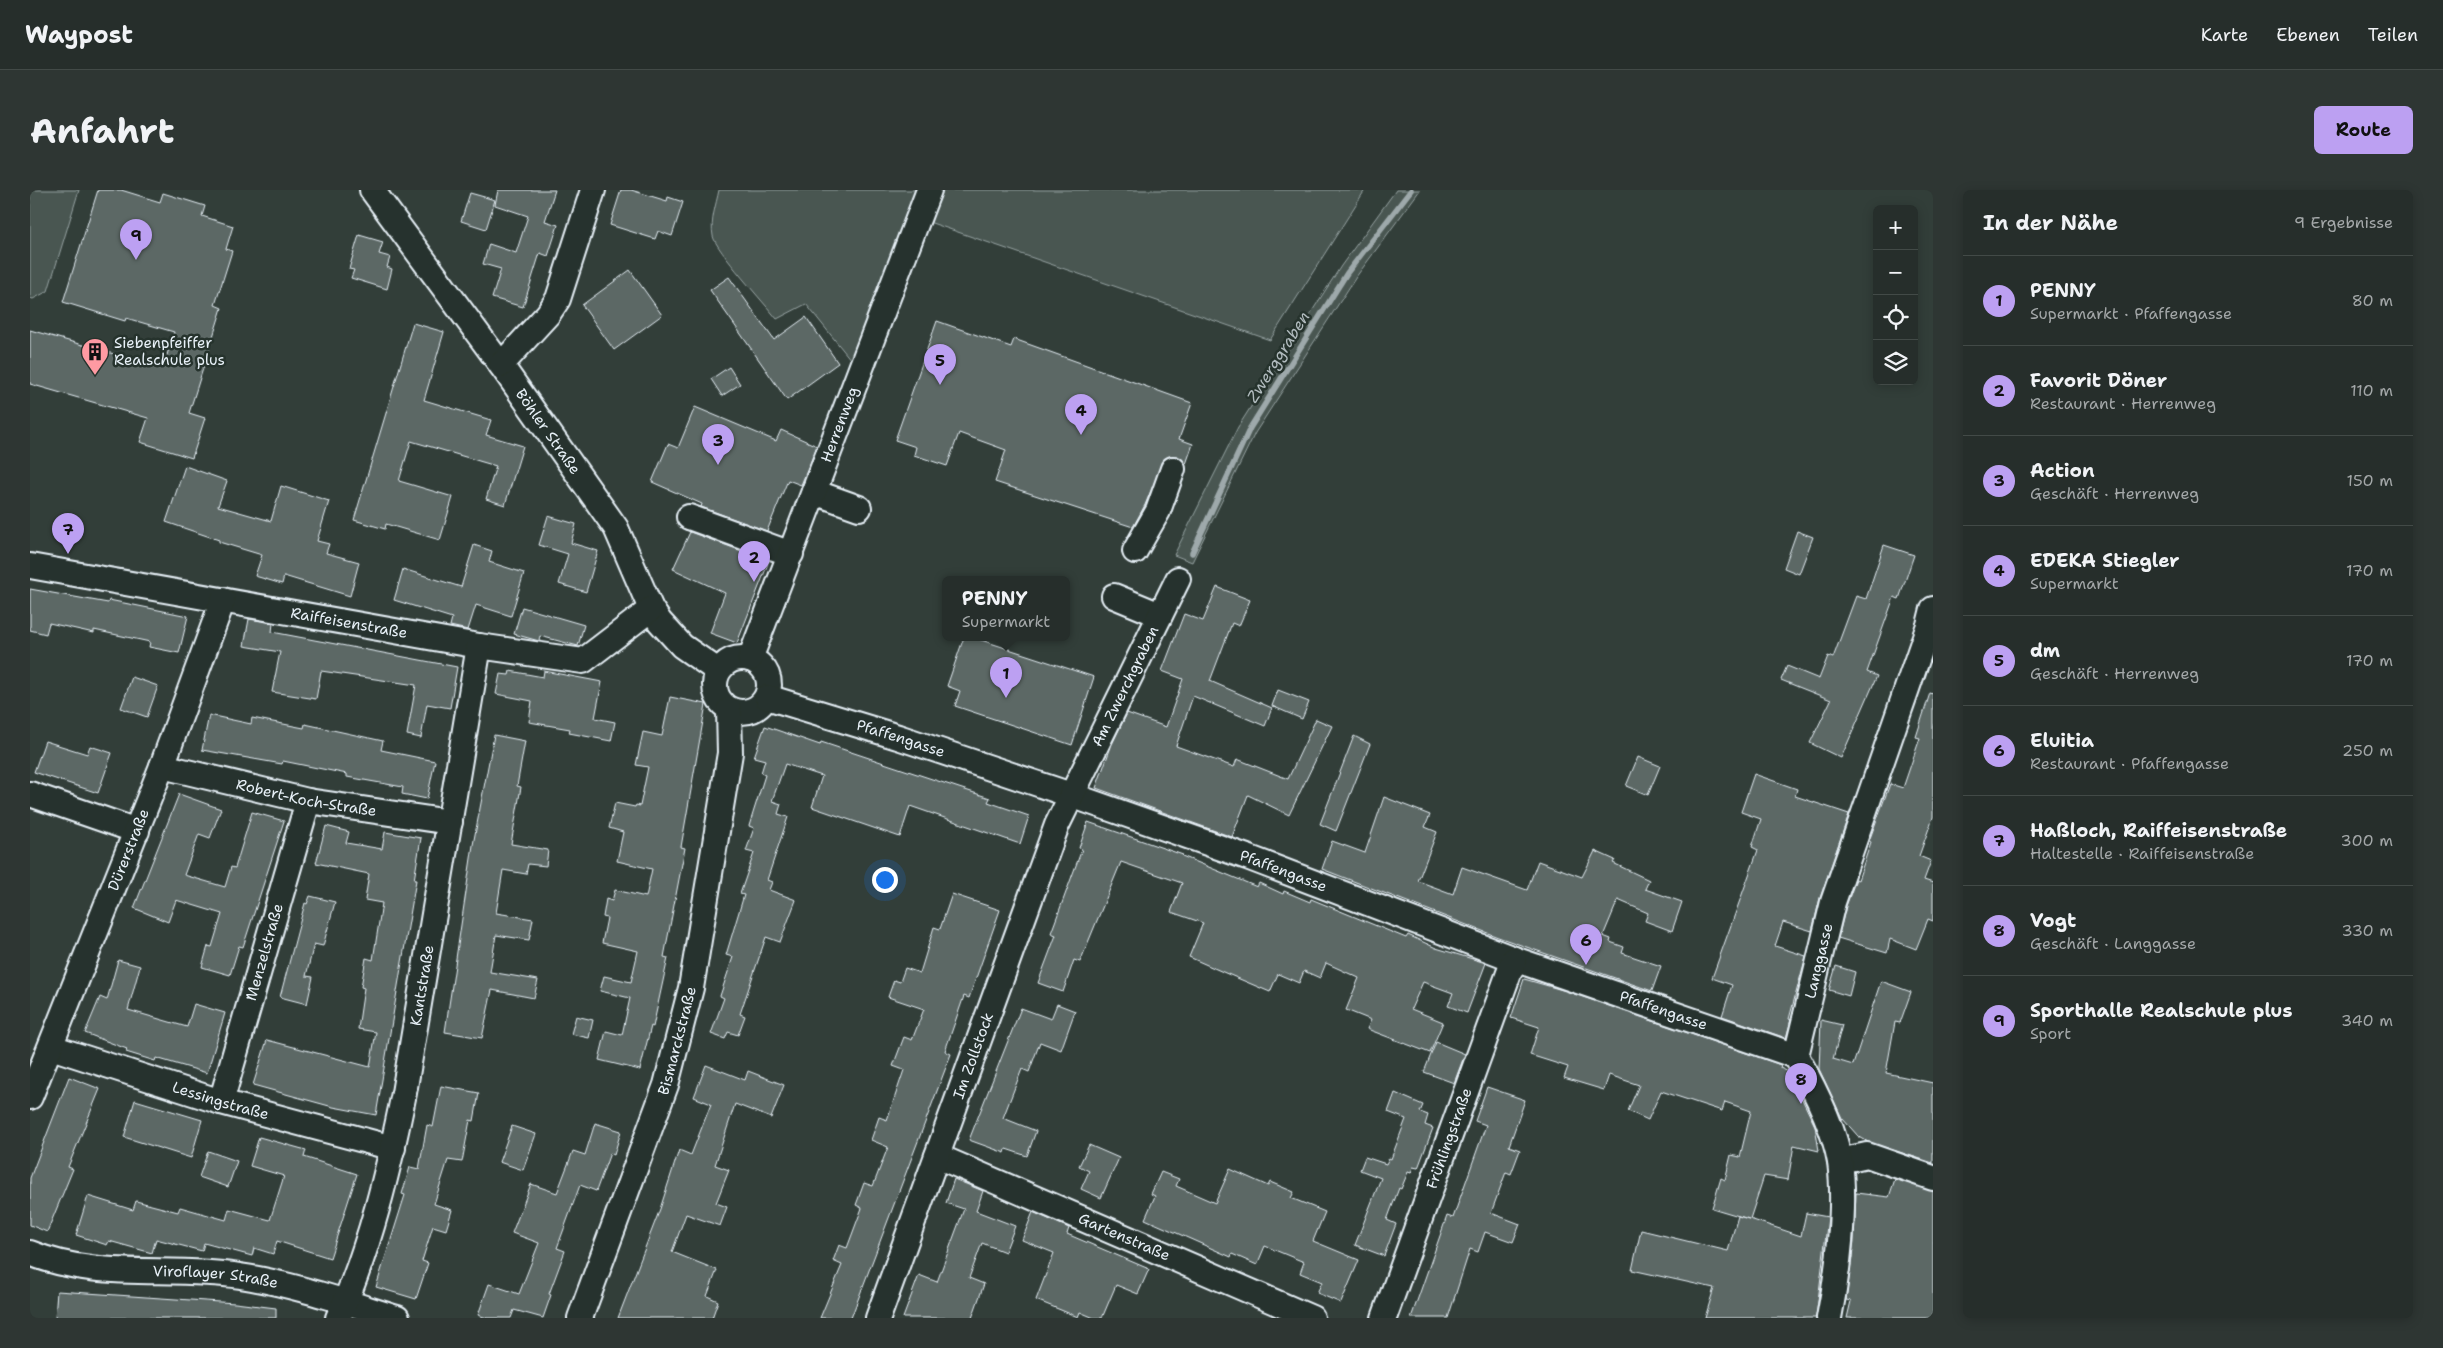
<!DOCTYPE html>
<html lang="de">
<meta charset="utf-8">
<style>
:root{--surface:#262e2b;--page:#2e3633;--text:#f1f3f6;--muted:#a4a8a9;--line:#424a47;--accent:#bca0f2}
body{margin:0;font-family:"Shantell Sans",sans-serif;background:var(--page);color:var(--text)}
.controls{position:absolute;right:15px;top:15px;display:grid;overflow:hidden;border-radius:8px;box-shadow:0 2px 12px #0003}
.controls button{width:45px;height:45px;display:grid;place-items:center;padding:0;border:0;border-bottom:1px solid var(--line);background:var(--surface);color:var(--text);font:25px sans-serif}
.you{position:absolute;left:854px;top:689px;width:18px;height:18px;margin:-12px;border:4px solid #fff;border-radius:50%;background:#1a73e8;box-shadow:0 0 0 8px #1a73e833}
.badge{display:grid;place-items:center;width:32px;height:32px;border-radius:50%;background:var(--accent);color:#111;font-size:16px;font-weight:700}
.pin{position:absolute;translate:-50% -41px;filter:drop-shadow(0 1px 2px #0008)}
.pin::after{content:'';position:absolute;top:26px;width:18px;height:15px;background:inherit;clip-path:polygon(0 0,100% 0,50% 100%)}
.popup{position:absolute;left:912px;top:386px;width:128px;height:65px;box-sizing:border-box;display:grid;place-content:center;border-radius:8px;background:var(--surface);filter:drop-shadow(0 1px 4px #0005);font-size:16px;white-space:nowrap;color:var(--muted)}
.popup b{font-size:19px;color:var(--text)}
.popup::after{content:'';position:absolute;left:50%;top:100%;margin-left:-10px;border:10px solid transparent;border-top-color:var(--surface)}
.list{margin:0;padding:0;list-style:none}
h2{display:flex;justify-content:space-between;align-items:center;height:65px;margin:0;padding:0 20px;font-size:21px}
h2 small{font-size:16px;font-weight:400;color:var(--muted)}
.list li{display:grid;grid-template-columns:32px 1fr auto;gap:15px;align-items:center;box-sizing:border-box;height:90px;padding:0 20px;border-top:1px solid var(--line)}
.list b{display:block;font-size:19px;white-space:nowrap}
.list p{margin:0;font-size:16px;white-space:nowrap;color:var(--muted)}
.list em{font-size:16px;font-style:normal;color:var(--muted)}
.icon{flex:none;width:28px;height:28px;fill:none;stroke:currentColor;stroke-width:2;stroke-linecap:round;stroke-linejoin:round}
.map{position:relative;flex:none;width:1903px;height:1128px;overflow:hidden;border-radius:8px}
header{display:flex;align-items:center;gap:30px;box-sizing:border-box;height:70px;padding:0 25px;background:var(--surface);border-bottom:1px solid var(--line)}
header strong{font-size:24px}
nav{display:flex;gap:28px;margin-inline-start:auto;font-size:18px}
.intro{display:flex;align-items:center;justify-content:space-between;box-sizing:border-box;height:120px;padding:0 30px}
h1{margin:0;font-size:35px}
.button{padding:12px 22px;border-radius:8px;background:var(--accent);color:#111;font-size:18px;font-weight:700}
main{display:flex;gap:30px;padding:0 30px}
aside{flex:1;background:var(--surface);border-radius:8px;box-shadow:0 2px 12px #0003}
.map>svg:first-child{display:block}
</style>
<header>
<strong>Waypost</strong>
<nav><a>Karte</a><a>Ebenen</a><a>Teilen</a></nav>
</header>
<div class="intro"><h1>Anfahrt</h1><a class="button">Route</a></div>
<main>
<div class="map">
<svg width="1903" height="1128" viewBox="0 0 1903 1128">
<rect width="100%" height="100%" fill="#323e39"/>
<filter id="ink" filterUnits="userSpaceOnUse"><feTurbulence type="fractalNoise" baseFrequency=".02" numOctaves="2"/><feDisplacementMap in="SourceGraphic" scale="10" xChannelSelector="R" yChannelSelector="G"/><feConvolveMatrix kernelMatrix="1 2 1 2 8 2 1 2 1" color-interpolation-filters="sRGB"/></filter>
<g filter="url(#ink)">
<g fill="#495651" stroke="#98a4a4">
<polygon points="0,0 49,0 18,101 3,109 0,108"/>
<path d="M 689,0 L 893,0 L 825,175 L 776,114 L 747,129 C 736,115 685,59 683,46 C 680,31 686,15 689,0 Z"/>
<polygon points="907,0 1335,0 1240,150 896,31"/>
<polygon points="1366,0 1390,0 1326,87 1225,243 1162,372 1144,365 1208,237 1311,76"/>
</g>
<g fill="none" stroke-linecap="round" stroke-linejoin="round">
<polyline stroke="#9ea9ab" stroke-width="5.5" points="1162,363 1220,238 1317,83 1381,0"/>
</g>
<g fill="#5c6865" stroke="#e8f1f8">
<polygon points="68,0 91,0 130,12 133,3 175,16 172,26 203,36 196,59 202,61 185,115 192,118 159,223 175,228 162,268 110,252 118,228 0,194 0,140 133,178 144,142 96,128 95,131 33,112"/>
<polygon points="468,0 525,0 515,31 528,35 518,66 510,63 493,117 462,108 471,79 453,74 459,54 486,63 498,26 465,15"/>
<polygon points="591,0 601,0 637,11 638,7 653,12 642,46 628,41 625,49 580,35"/>
<polygon points="440,3 465,10 456,39 431,31"/>
<polygon points="329,45 353,52 349,64 360,67 357,77 362,79 357,99 321,88 324,80 319,79"/>
<polygon points="600,80 632,125 584,160 552,115"/>
<polygon points="699,87 744,150 776,127 808,173 757,210 680,100"/>
<polygon points="907,131 981,157 984,149 1162,213 1149,249 1163,254 1156,274 1147,266 1140,266 1134,269 1115,315 1103,337 965,292 976,260 929,243 917,276 884,265 886,257 865,250"/>
<polygon points="383,133 414,142 394,210 461,230 456,245 493,256 475,315 456,309 466,276 381,251 369,291 423,307 410,350 356,334 355,339 324,330"/>
<polygon points="699,177 710,194 692,206 681,189"/>
<polygon points="665,217 746,251 751,240 787,256 771,295 758,290 737,341 671,317 672,314 622,292 638,254 648,258"/>
<polygon points="155,276 197,291 188,316 241,331 251,296 299,311 287,351 299,354 296,363 329,372 320,406 254,386 252,394 225,386 232,365 189,352 189,350 136,332"/>
<polygon points="518,326 546,334 541,353 568,361 556,402 529,394 538,364 509,355"/>
<polygon points="1767,341 1783,347 1769,384 1754,378"/>
<polygon points="660,342 739,371 707,453 680,443 695,403 643,379"/>
<polygon points="444,355 462,361 459,372 494,383 481,426 446,415 438,440 420,436 422,428 364,410 373,379 431,397"/>
<polygon points="1854,355 1884,365 1869,409 1864,407 1837,482 1847,486 1811,568 1780,553 1801,510 1751,490 1757,476 1789,489 1798,466 1803,468 1826,406 1836,409"/>
<polygon points="1187,397 1220,410 1209,436 1202,433 1180,491 1242,518 1235,536 1163,506 1146,556 1204,577 1207,569 1258,589 1286,529 1302,536 1259,625 1218,605 1202,647 1066,598 1082,554 1097,523 1136,537 1153,489 1132,481 1154,424 1173,431"/>
<polygon points="0,399 78,413 79,410 158,426 149,463 119,457 120,452 64,440 64,443 19,433 16,444 0,440"/>
<polygon points="492,417 554,435 548,456 510,446 509,451 484,444"/>
<polygon points="219,429 243,433 242,442 427,477 420,518 397,514 391,548 377,545 386,495 291,481 286,509 242,502 250,462 214,456"/>
<polygon points="934,447 942,447 1064,487 1042,555 925,516 930,501 917,496"/>
<polygon points="480,481 513,487 514,481 572,492 565,528 585,532 581,551 539,543 540,539 499,532 502,511 466,504 470,484 479,485"/>
<polygon points="102,487 128,496 117,527 91,518"/>
<polygon points="1248,500 1279,512 1272,529 1242,516"/>
<polygon points="1900,503 1903,504 1903,627 1889,666 1901,671 1894,690 1903,693 1903,731 1898,729 1886,759 1860,749 1857,763 1808,748 1816,716 1826,689 1828,690 1841,652 1839,651 1860,594 1873,598 1890,548 1886,547"/>
<polygon points="640,507 676,514 651,657 655,658 634,767 638,768 623,837 621,836 610,880 569,870 576,841 592,845 600,808 570,801 574,786 601,792 608,761 572,753 577,728 573,727 576,709 582,711 585,700 616,707 622,679 587,671 593,642 579,638 585,613 605,617 606,615 610,616 618,577 606,575 613,542 632,546"/>
<polygon points="179,525 221,534 222,528 274,538 275,534 353,551 351,560 405,571 397,609 372,604 373,597 317,587 317,584 253,571 252,574 172,560"/>
<polygon points="735,536 790,555 791,552 929,598 960,608 958,612 999,626 990,654 880,616 870,647 782,617 792,586 755,574 742,611 751,614 748,624 758,627 737,690 742,692 739,700 766,710 750,752 736,747 710,824 715,826 708,845 698,842 695,849 681,844 694,808 690,806 703,767 696,765 714,705 710,704 724,663 716,661 724,638 719,636 735,585 731,583 735,570 724,567"/>
<polygon points="464,545 495,551 487,596 491,597 481,654 518,660 516,676 498,674 496,684 473,680 466,723 503,729 499,750 466,745 460,782 508,790 504,808 462,800 452,848 415,842 443,655"/>
<polygon points="1324,546 1340,554 1306,641 1290,634"/>
<polygon points="15,551 57,564 60,556 82,563 68,603 4,582"/>
<polygon points="1608,567 1630,576 1618,605 1596,596"/>
<polygon points="1724,584 1767,599 1765,606 1819,624 1790,708 1782,741 1753,732 1745,756 1776,766 1759,829 1761,830 1756,848 1692,826 1702,795 1682,788 1728,660 1722,657 1731,629 1711,622"/>
<polygon points="149,604 191,619 180,648 169,644 154,685 195,697 201,677 205,678 222,622 254,631 213,757 209,756 200,785 172,777 178,756 182,757 192,724 146,710 138,732 104,718"/>
<polygon points="1354,607 1400,625 1395,637 1407,642 1388,691 1423,704 1432,677 1497,700 1508,671 1552,687 1565,661 1585,670 1583,673 1619,690 1615,699 1652,712 1642,741 1615,731 1618,723 1588,710 1573,746 1581,749 1580,752 1594,757 1592,763 1631,776 1622,801 1468,747 1292,679 1302,651 1335,663"/>
<polygon points="1058,632 1153,665 1152,666 1227,697 1229,693 1253,704 1254,701 1280,712 1281,709 1376,748 1378,745 1406,758 1456,773 1437,823 1418,816 1423,803 1393,792 1381,819 1413,832 1400,863 1337,839 1341,830 1316,820 1329,788 1296,773 1290,788 1274,781 1269,793 1248,784 1240,802 1193,782 1159,767 1173,733 1141,722 1152,693 1091,672 1050,772 1044,770 1033,802 1008,793 1026,745 1021,743 1052,659 1049,658"/>
<polygon points="296,636 319,642 316,653 352,659 355,642 391,648 384,690 386,690 346,925 303,917 223,895 237,850 340,877 346,842 328,839 334,798 331,797 336,768 343,770 352,713 335,710 339,684 286,673"/>
<polygon points="922,704 970,720 939,808 934,806 915,861 921,864 821,1128 790,1128 812,1075 803,1071 809,1055 817,1058 832,1018 826,1015 834,993 843,996 858,957 841,950 849,927 857,930 874,880 863,876 874,847 882,850 894,819 858,807 864,790 870,792 875,778 890,783 904,737 910,739"/>
<polygon points="280,706 305,712 293,756 284,754 276,786 283,787 277,814 250,807 275,713 277,714"/>
<polygon points="88,770 110,776 98,820 157,837 164,814 195,823 177,883 126,868 125,871 96,862 97,859 55,843 70,807 77,810"/>
<polygon points="1806,776 1825,782 1819,806 1799,800"/>
<polygon points="1494,789 1536,801 1751,875 1750,878 1759,882 1785,936 1789,961 1764,955 1758,990 1734,986 1720,1029 1771,1046 1776,1023 1798,1027 1786,1128 1675,1128 1684,1098 1602,1080 1611,1040 1698,1061 1708,1026 1719,1029 1682,1018 1691,988 1695,990 1701,965 1710,967 1721,921 1695,912 1692,921 1631,901 1618,930 1598,921 1609,895 1579,885 1574,900 1534,888 1538,877 1500,865 1509,837 1481,828"/>
<polygon points="1851,791 1881,802 1870,833 1865,832 1856,883 1903,893 1903,973 1838,952 1828,946 1812,928 1789,879 1791,830 1812,835 1803,869 1823,875"/>
<polygon points="1027,814 1045,821 1031,860 1010,852 999,882 992,879 973,928 1006,941 997,966 976,959 975,963 939,950 991,818 1021,829"/>
<polygon points="546,826 563,830 559,848 541,844"/>
<polygon points="1406,852 1435,864 1424,893 1394,882"/>
<polygon points="676,875 715,890 718,881 754,895 741,928 705,914 685,975 699,980 686,1013 697,1017 690,1036 656,1024 642,1062 687,1080 677,1106 688,1111 682,1128 588,1128 630,1019 649,960 661,965 681,914 664,907"/>
<polygon points="39,887 70,899 38,977 43,979 17,1042 0,1035 0,988"/>
<polygon points="411,896 449,903 444,931 440,930 432,972 418,970 404,1014 422,1020 416,1040 403,1036 392,1071 398,1073 386,1109 346,1097 375,1005 372,1004 380,977 389,979 397,935 403,937"/>
<polygon points="1457,897 1495,910 1479,956 1490,960 1481,984 1476,982 1461,1023 1490,1034 1483,1052 1455,1042 1448,1062 1440,1059 1418,1128 1381,1128 1417,1026 1423,1028 1456,935 1445,931"/>
<polygon points="1365,903 1393,915 1390,922 1398,925 1395,935 1403,938 1388,978 1383,977 1381,983 1378,982 1371,999 1369,998 1357,1030 1366,1034 1354,1066 1325,1055 1351,988 1330,980 1335,967 1356,974 1359,968 1361,969 1376,929 1358,922"/>
<polygon points="105,910 172,930 161,968 94,947"/>
<polygon points="565,933 591,941 584,965 580,963 566,1001 550,995 527,1058 535,1061 519,1104 521,1105 513,1128 484,1120 481,1128 457,1128 448,1125 459,1094 489,1104 509,1053 482,1043 501,994 527,1003 543,961 555,965"/>
<polygon points="482,936 506,944 493,980 469,972"/>
<polygon points="229,947 276,960 274,967 327,984 300,1068 247,1051 243,1064 224,1058 222,1066 174,1053 172,1061 126,1049 122,1063 79,1051 77,1055 46,1045 58,1006 103,1020 106,1011 148,1022 150,1017 196,1030 199,1019 240,1030 254,986 220,976"/>
<polygon points="1059,955 1089,968 1071,1008 1051,999 1059,981 1049,976"/>
<polygon points="178,961 207,971 198,997 169,987"/>
<polygon points="1200,979 1238,996 1240,992 1264,1002 1261,1008 1295,1022 1283,1051 1329,1070 1311,1113 1287,1103 1292,1092 1270,1083 1274,1072 1235,1056 1227,1075 1202,1064 1201,1067 1115,1029 1125,1006 1121,1004 1131,982 1149,989 1146,996 1185,1013"/>
<polygon points="924,989 953,1001 946,1021 985,1036 975,1062 952,1053 939,1088 954,1094 942,1128 873,1128 889,1085 907,1092 934,1019 916,1013"/>
<polygon points="1865,989 1903,1001 1903,1128 1817,1128 1821,1111 1816,1110 1824,1051 1826,1003 1859,1007"/>
<polygon points="1003,1022 1039,1038 1037,1044 1119,1079 1108,1104 1086,1095 1072,1128 1064,1128 1050,1122 1048,1127 1006,1110 1024,1063 992,1050"/>
<polygon points="27,1101 205,1113 246,1118 246,1128 25,1128"/>
</g>
<g fill="none" stroke-linecap="round" stroke-linejoin="round">
<defs>
<g id="minor">
<path id="s1" d="M 342,0 L 471,175 L 586,338 L 621,419 L 630,432 L 652,456 L 688,481"/>
<polyline points="471,175 518,124 528,109 563,0"/>
<polyline points="784,302 829,318"/>
<polyline points="659,327 761,364"/>
<polyline points="1105,361 1128,321 1143,279"/>
<path id="s2" d="M 0,376 L 449,456 L 553,471 L 621,419"/>
<polyline points="1084,406 1130,425"/>
<circle cx="712" cy="495" r="27"/>
<path id="s3" d="M 720,469 L 899,0"/>
<path id="s4" d="M 737,507 L 868,547 L 1041,605 L 1217,667 L 1484,769 L 1766,866"/>
<path id="s5" d="M 132,576 L 278,611 L 420,632"/>
<polyline points="0,604 107,641"/>
<path id="s6" d="M 21,857 L 191,912 L 363,958"/>
<path id="s7" d="M 0,907 L 132,576 L 193,410"/>
<path id="s8" d="M 191,912 L 278,611"/>
<path id="s9" d="M 907,966 L 1282,1128"/>
<polyline points="1810,971 1837,965 1903,988"/>
<path id="s10" d="M 0,1063 C 68,1091 139,1075 210,1086 C 263,1094 315,1112 367,1128"/>
<path id="s11" d="M 308,1128 C 340,1059 359,977 374,903 L 449,456"/>
<path id="s12" d="M 550,1128 L 636,895 L 661,798 L 700,563 L 699,520"/>
<path id="s13" d="M 848,1128 L 1027,635 L 1148,389"/>
<path id="s14" d="M 1354,1128 L 1484,769"/>
<path id="s15" d="M 1799,1128 C 1808,1083 1816,1017 1810,972 C 1804,936 1783,896 1766,866 L 1803,712 L 1899,435 L 1903,419"/>
</g>
</defs>
<use href="#minor" stroke="#e8f1f8" stroke-width="28"/>
<use href="#minor" stroke="#26332d" stroke-width="24"/>
</g>
</g>
<defs>
<symbol id="building-pin" viewBox="-11 -11 22 30"><path d="M0 17L-7.5 6A9.5 9.5 0 1 1 7.5 6Z" fill="#ff9aa2" stroke="#26332d"/><path d="M-4-6H4V6H1V3H-1V6H-4ZM-2.5-4.3h1.7v1.8h-1.7ZM.8-4.3h1.7v1.8H.8ZM-2.5-1h1.7V.8h-1.7ZM.8-1h1.7V.8H.8Z" fill="#111"/></symbol>
</defs>
<g fill-rule="evenodd">
<use href="#building-pin" x="49" y="146" width="32" height="43"/>
</g>
<g text-anchor="middle" dominant-baseline="central" stroke-width="5" stroke-linejoin="round" paint-order="stroke">
<g font-size="15" fill="#e8f1f8" stroke="#26332d" text-anchor="start">
<text x="84" y="153">Siebenpfeiffer<tspan x="84" dy="17">Realschule plus</tspan></text>
</g>
<g font-size="15" fill="#e8f1f8" stroke="#26332d">
<text stroke="none"><textPath href="#s3" startOffset="251">Herrenweg</textPath></text>
<text stroke="none"><textPath href="#s1" startOffset="299">Böhler Straße</textPath></text>
<text stroke="none"><textPath href="#s2" startOffset="324">Raiffeisenstraße</textPath></text>
<text stroke="none"><textPath href="#s13" startOffset="679">Am Zwerchgraben</textPath></text>
<text stroke="none"><textPath href="#s4" startOffset="140">Pfaffengasse</textPath></text>
<text stroke="none"><textPath href="#s5" startOffset="148">Robert-Koch-Straße</textPath></text>
<text stroke="none"><textPath href="#s7" startOffset="266">Dürerstraße</textPath></text>
<text stroke="none"><textPath href="#s4" startOffset="545">Pfaffengasse</textPath></text>
<text stroke="none"><textPath href="#s8" startOffset="156">Menzelstraße</textPath></text>
<text stroke="none"><textPath href="#s15" startOffset="370">Langgasse</textPath></text>
<text stroke="none"><textPath href="#s11" startOffset="344">Kantstraße</textPath></text>
<text stroke="none"><textPath href="#s4" startOffset="950">Pfaffengasse</textPath></text>
<text stroke="none"><textPath href="#s12" startOffset="294">Bismarckstraße</textPath></text>
<text stroke="none"><textPath href="#s13" startOffset="279">Im Zollstock</textPath></text>
<text stroke="none"><textPath href="#s6" startOffset="178">Lessingstraße</textPath></text>
<text stroke="none"><textPath href="#s14" startOffset="191">Frühlingstraße</textPath></text>
<text stroke="none"><textPath href="#s9" startOffset="204">Gartenstraße</textPath></text>
<text stroke="none"><textPath href="#s10" startOffset="188">Viroflayer Straße</textPath></text>
</g>
<g font-size="16" font-style="italic" fill="#b1bbbe" stroke="#26332d">
<text transform="translate(1248 167) rotate(-58)">Zwerggraben</text>
</g>
</g>
</svg>
<div class="controls">
<button>+</button>
<button>−</button>
<button><svg class="icon" aria-label="locate" viewBox="0 0 24 24"><circle cx="12" cy="12" r="6"/><path d="M12 2v4M12 18v4M2 12h4M18 12h4"/></svg></button>
<button><svg class="icon" aria-label="layers" viewBox="0 0 24 24"><path d="M12 4l9 5-9 5-9-5zM3 14l9 5 9-5"/></svg></button>
</div>
<div class="you"></div>
<div class="pin badge" style="left:976px;top:508px">1</div>
<div class="popup"><b>PENNY</b>Supermarkt</div>
<div class="pin badge" style="left:724px;top:392px">2</div>
<div class="pin badge" style="left:688px;top:275px">3</div>
<div class="pin badge" style="left:1051px;top:245px">4</div>
<div class="pin badge" style="left:910px;top:195px">5</div>
<div class="pin badge" style="left:1556px;top:775px">6</div>
<div class="pin badge" style="left:38px;top:364px">7</div>
<div class="pin badge" style="left:1771px;top:914px">8</div>
<div class="pin badge" style="left:106px;top:70px">9</div>
</div>
<aside>
<h2>In der Nähe<small>9 Ergebnisse</small></h2>
<ul class="list">
<li><span class="badge">1</span><div><b>PENNY</b><p>Supermarkt · Pfaffengasse</p></div><em>80 m</em></li>
<li><span class="badge">2</span><div><b>Favorit Döner</b><p>Restaurant · Herrenweg</p></div><em>110 m</em></li>
<li><span class="badge">3</span><div><b>Action</b><p>Geschäft · Herrenweg</p></div><em>150 m</em></li>
<li><span class="badge">4</span><div><b>EDEKA Stiegler</b><p>Supermarkt</p></div><em>170 m</em></li>
<li><span class="badge">5</span><div><b>dm</b><p>Geschäft · Herrenweg</p></div><em>170 m</em></li>
<li><span class="badge">6</span><div><b>Eluitia</b><p>Restaurant · Pfaffengasse</p></div><em>250 m</em></li>
<li><span class="badge">7</span><div><b>Haßloch, Raiffeisenstraße</b><p>Haltestelle · Raiffeisenstraße</p></div><em>300 m</em></li>
<li><span class="badge">8</span><div><b>Vogt</b><p>Geschäft · Langgasse</p></div><em>330 m</em></li>
<li><span class="badge">9</span><div><b>Sporthalle Realschule plus</b><p>Sport</p></div><em>340 m</em></li>
</ul>
</aside>
</main>
